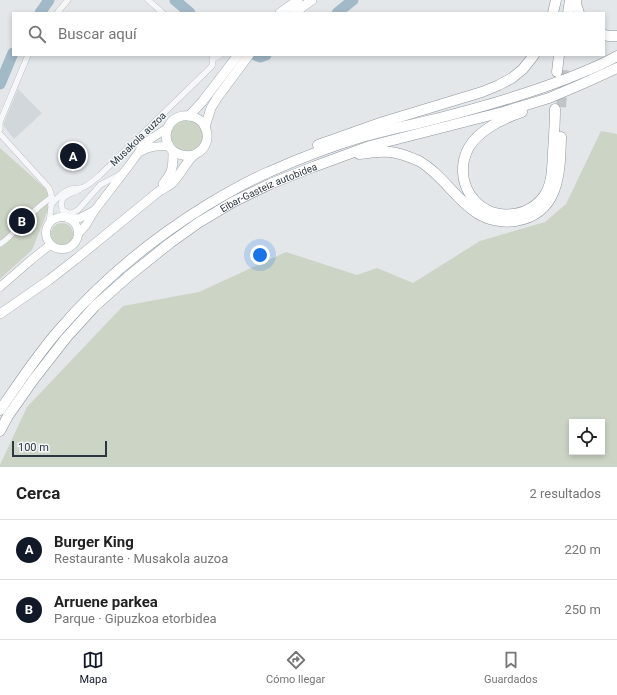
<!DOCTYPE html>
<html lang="es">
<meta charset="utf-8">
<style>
:root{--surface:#fff;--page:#f2f2f2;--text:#222;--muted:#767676;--line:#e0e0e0;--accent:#111827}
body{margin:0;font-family:Roboto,sans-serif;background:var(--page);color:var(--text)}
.controls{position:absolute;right:12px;bottom:12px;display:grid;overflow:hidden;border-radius:0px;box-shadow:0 2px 6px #0003}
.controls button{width:36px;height:36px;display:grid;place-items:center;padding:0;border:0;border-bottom:1px solid var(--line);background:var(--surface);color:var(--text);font:20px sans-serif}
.scale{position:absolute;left:12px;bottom:10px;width:95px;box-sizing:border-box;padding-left:4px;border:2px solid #2c3741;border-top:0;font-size:11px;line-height:14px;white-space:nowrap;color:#2c3741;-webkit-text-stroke:3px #f3f6f8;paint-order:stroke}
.you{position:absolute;left:260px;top:255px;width:14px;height:14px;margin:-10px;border:3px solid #fff;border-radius:50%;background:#1a73e8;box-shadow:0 0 0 6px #1a73e833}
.badge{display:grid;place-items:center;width:26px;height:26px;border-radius:50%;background:var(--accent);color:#fff;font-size:13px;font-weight:700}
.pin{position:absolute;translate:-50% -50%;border:2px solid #fff;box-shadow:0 1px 4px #0006}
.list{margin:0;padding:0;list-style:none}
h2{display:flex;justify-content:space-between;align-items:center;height:52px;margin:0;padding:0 16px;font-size:17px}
h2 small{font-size:13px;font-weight:400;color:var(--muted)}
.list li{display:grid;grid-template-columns:26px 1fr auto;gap:12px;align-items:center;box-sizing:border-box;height:60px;padding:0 16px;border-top:1px solid var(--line)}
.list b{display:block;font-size:15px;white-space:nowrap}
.list p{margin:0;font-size:13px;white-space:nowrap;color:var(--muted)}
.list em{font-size:13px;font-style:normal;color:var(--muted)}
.icon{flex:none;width:22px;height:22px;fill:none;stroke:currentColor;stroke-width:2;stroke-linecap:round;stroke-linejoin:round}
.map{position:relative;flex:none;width:617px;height:467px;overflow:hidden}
.search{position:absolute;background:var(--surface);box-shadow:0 2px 6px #0003;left:12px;right:12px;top:12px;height:44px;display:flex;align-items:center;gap:10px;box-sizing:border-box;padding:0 14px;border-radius:0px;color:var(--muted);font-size:15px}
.sheet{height:172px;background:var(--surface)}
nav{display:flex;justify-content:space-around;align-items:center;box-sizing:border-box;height:56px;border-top:1px solid var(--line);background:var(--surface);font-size:11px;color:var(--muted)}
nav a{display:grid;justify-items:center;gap:2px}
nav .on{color:var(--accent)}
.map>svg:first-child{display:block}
</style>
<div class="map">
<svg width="617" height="467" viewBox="0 0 617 467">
<rect width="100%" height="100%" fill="#e3e7ea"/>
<polygon fill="#d2d7dc" points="18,89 42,113 14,139 3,125"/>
<g fill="#cbd4c5" fill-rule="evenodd">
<polygon points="186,119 197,122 201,127 204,138 199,148 190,154 173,149 169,133 175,123"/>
<path d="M 601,131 L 617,134 L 617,467 L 0,467 L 0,465 L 27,407 L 123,306 L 199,292 L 286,252 L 357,275 L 377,268 L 413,283 L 480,241 L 545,222 L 566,204 ZM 572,422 L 602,422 L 602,452 L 572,452 Z"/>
<polygon points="0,148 45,188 49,193 48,210 32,250 0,279"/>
<circle cx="62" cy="234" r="11"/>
</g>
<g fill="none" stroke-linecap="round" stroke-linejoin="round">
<g stroke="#a2b9c7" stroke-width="11">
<polyline points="175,0 190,13"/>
<polyline points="40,13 49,0"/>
<polyline points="337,13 353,0"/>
<polyline points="255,55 260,57 266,55"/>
<polyline points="0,84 13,53"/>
</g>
<polyline stroke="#bec4c8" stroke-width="10" stroke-dasharray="10 5" stroke-linecap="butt" points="561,107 564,70"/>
<defs>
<g id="street">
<polyline points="148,0 163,13"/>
<polyline points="57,13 68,0"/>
<polyline points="213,59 220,55"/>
<polyline points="0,129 0,122 28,55"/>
<path d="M 0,134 L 49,188 C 54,199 50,211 49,224"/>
<path d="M 51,205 C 56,199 61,193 68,190 C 72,188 76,189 81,188 C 87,187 94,180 99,176 L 212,66 L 213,59 L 212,55"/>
<polyline points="62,210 69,213 72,213 78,210 100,185 121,174"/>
<path d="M 66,217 C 62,211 58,201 66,196 C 71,192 77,193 81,188"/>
<path d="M 0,244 C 9,239 16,229 23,222 C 32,213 41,204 52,197"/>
</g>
<g id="secondary">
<path d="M 140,152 C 149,146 158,146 169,146"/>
<circle cx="62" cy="233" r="16"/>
<polyline points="70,219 80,218 95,210"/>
<polyline points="78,234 86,225 95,210 128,167 139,152 142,145 152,138 169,127"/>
<polyline points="0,287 31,260 50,245"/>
</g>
<g id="primary">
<polyline points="280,13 298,0"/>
<polyline points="294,13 312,0"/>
<polyline points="189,116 202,102 238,55"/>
<polyline points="205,127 211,108 217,98 249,55"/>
<path d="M 163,184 C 173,171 173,168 173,152"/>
<path d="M 0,314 L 49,280 L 76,259 L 158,192 C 162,189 167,187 171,184 C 180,176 185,163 194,155 C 198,152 203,151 205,145 C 209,138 207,129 202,122 C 197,117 189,115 182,116 C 157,122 162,161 194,155"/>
</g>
<g id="highway">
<polyline points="576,0 576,4 579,13"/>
<polyline points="553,13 556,0"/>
<polyline points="568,13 570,0"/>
<polyline points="604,35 609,36 617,36"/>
<polyline points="557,72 559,55"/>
<path d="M 522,112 C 504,118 479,130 469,147 C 451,179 475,219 513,214 C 525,213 537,206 544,196 C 553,183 552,167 553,152 C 554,137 555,124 555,109"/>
<polyline points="318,145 383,122 482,92 499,85 512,78 523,69 534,55"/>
<path d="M 359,154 C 369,153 380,151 390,152 C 399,153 410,157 419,161 C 442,174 455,199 477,213 C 488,220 503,223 515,221 C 560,214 560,172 561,137"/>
<path d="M 0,410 C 19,383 37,355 59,330 C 101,281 152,239 207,205 C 227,193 247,181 269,172 C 300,158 332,146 365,136 C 383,131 401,127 419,123 C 468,111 516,98 563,80 C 581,73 600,66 617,56"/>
<path id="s1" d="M 0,431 L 8,416 L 34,379 L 66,338 L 95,306 L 130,275 L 170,243 L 198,223 L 233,202 L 270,184 L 313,167 L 370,146 L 503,112 L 549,98 L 582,84 L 617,68"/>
</g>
</defs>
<use href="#street" stroke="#a8afb4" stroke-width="6"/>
<use href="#secondary" stroke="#a8afb4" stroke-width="9"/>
<use href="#primary" stroke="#a4adb5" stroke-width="10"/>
<use href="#highway" stroke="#8c96a0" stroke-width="11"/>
<use href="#street" stroke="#f6f7f9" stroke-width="5.5"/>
<use href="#secondary" stroke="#fff" stroke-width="8"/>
<use href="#primary" stroke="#fff" stroke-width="9"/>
<use href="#highway" stroke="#fff" stroke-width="10"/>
</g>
<g text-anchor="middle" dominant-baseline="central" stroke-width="3" stroke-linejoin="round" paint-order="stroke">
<g font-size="10" fill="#2c3741" stroke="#f3f6f8">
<text transform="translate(138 139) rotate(-44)">Musakola auzoa</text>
<text stroke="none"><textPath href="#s1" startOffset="369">Eibar-Gasteiz autobidea</textPath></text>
</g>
</g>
</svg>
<div class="controls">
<button><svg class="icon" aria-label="locate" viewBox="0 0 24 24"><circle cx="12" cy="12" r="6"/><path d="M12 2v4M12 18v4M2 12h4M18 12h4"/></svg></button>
</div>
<div class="scale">100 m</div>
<div class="you"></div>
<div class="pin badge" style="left:73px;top:156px">A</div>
<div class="pin badge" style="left:22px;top:221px">B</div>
<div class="search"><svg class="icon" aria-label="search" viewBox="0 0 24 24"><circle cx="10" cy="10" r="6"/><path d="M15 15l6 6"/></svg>Buscar aquí</div>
</div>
<section class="sheet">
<h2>Cerca<small>2 resultados</small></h2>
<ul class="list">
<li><span class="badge">A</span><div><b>Burger King</b><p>Restaurante · Musakola auzoa</p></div><em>220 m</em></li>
<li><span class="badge">B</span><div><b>Arruene parkea</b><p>Parque · Gipuzkoa etorbidea</p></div><em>250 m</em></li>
</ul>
</section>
<nav>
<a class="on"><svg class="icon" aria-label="map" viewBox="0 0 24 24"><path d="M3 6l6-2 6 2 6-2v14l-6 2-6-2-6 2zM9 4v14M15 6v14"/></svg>Mapa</a>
<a><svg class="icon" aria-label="directions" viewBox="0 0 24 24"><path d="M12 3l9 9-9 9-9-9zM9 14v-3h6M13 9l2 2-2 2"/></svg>Cómo llegar</a>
<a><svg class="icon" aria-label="saved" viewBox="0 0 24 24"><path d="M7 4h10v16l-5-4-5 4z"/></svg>Guardados</a>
</nav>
